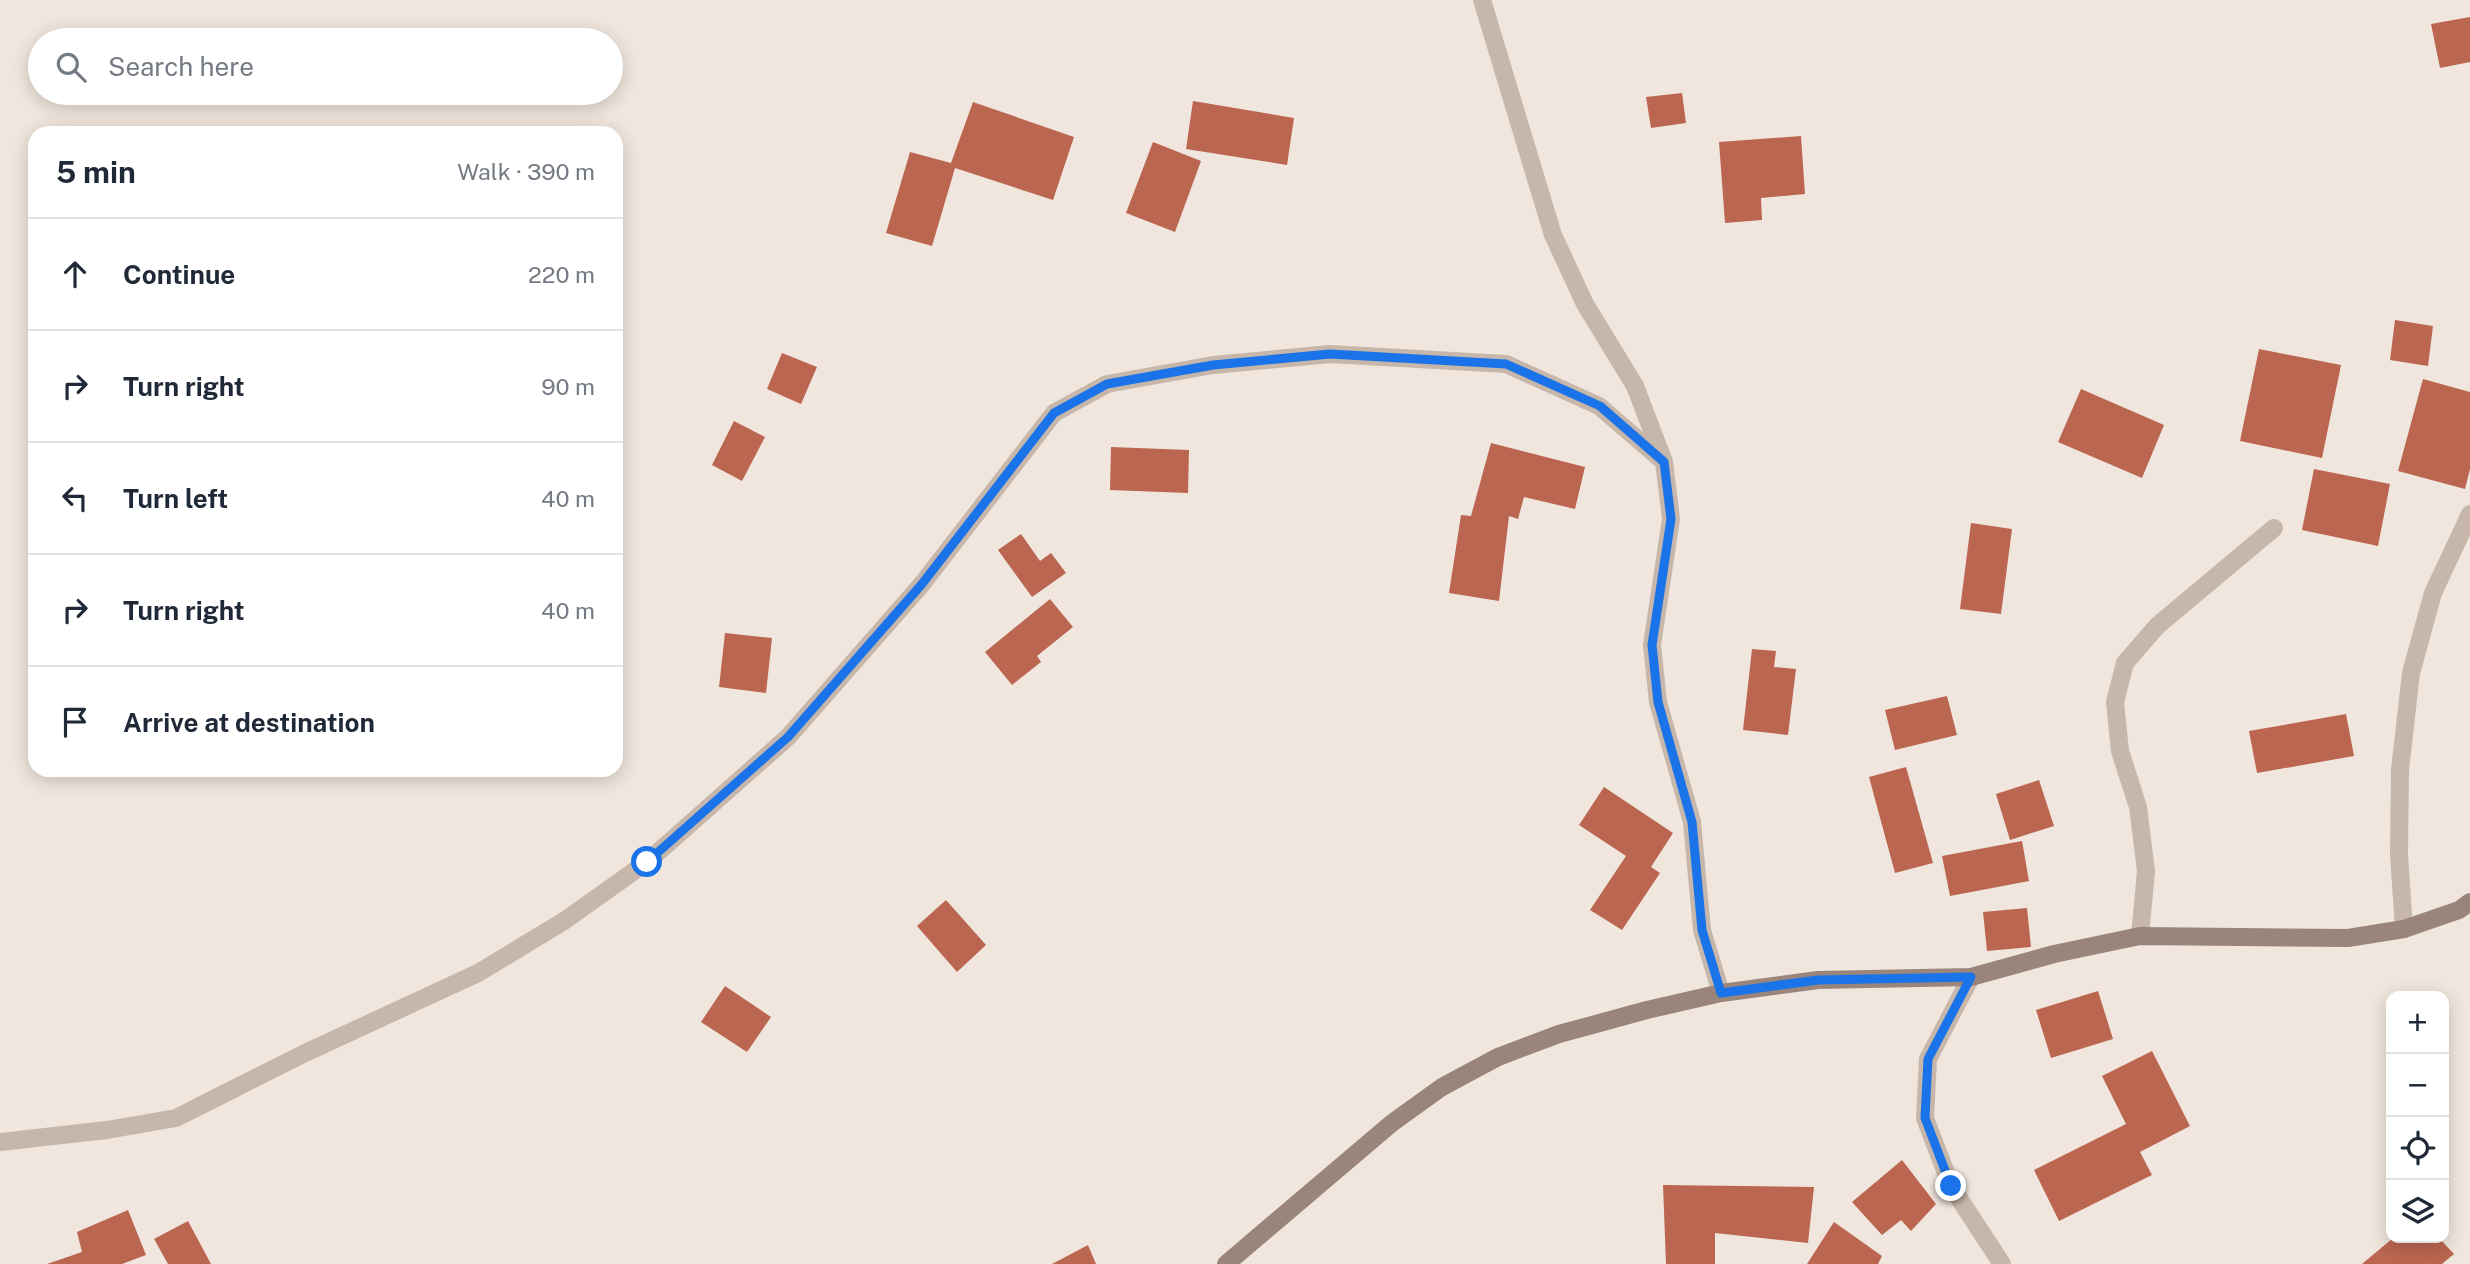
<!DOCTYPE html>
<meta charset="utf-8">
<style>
:root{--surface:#fff;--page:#f2f2f3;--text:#1f2937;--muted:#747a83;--line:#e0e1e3}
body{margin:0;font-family:"Public Sans",sans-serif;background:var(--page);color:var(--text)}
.controls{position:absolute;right:21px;bottom:21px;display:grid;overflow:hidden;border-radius:14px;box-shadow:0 4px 18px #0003}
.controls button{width:63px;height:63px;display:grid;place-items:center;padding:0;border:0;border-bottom:2px solid var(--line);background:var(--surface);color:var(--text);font:35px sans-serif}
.stop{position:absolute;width:21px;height:21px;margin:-16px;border:5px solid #1a73e8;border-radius:50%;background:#fff}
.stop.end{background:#1a73e8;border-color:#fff;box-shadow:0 2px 7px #0008}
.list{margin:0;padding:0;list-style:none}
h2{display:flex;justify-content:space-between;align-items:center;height:91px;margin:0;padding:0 28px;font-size:30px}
h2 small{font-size:23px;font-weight:400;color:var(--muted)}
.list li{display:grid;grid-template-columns:46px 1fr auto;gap:21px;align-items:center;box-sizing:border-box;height:112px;padding:0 28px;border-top:2px solid var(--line)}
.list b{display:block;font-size:26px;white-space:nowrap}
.list em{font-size:23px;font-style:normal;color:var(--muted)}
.icon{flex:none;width:38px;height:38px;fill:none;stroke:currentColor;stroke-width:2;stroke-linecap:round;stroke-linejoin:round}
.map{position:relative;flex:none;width:2470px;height:1264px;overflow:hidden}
.search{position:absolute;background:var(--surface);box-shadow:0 4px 18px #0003;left:28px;top:28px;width:595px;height:77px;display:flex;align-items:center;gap:18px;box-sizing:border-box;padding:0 24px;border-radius:38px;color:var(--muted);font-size:26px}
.panel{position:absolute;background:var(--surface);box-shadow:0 4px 18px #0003;left:28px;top:126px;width:595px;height:651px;border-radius:21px}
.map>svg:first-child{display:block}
</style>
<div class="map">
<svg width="2470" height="1264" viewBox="0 0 2470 1264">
<rect width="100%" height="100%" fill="#f0e6dd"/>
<g fill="#bb6650">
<polygon points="2470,17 2470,62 2440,68 2431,24"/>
<polygon points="1682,93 1686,123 1651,128 1646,97"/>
<polygon points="1193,101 1294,118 1287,165 1186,149"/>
<polygon points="973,102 1074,137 1053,200 955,168 932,246 886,233 910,152 951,163"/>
<polygon points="1801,136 1805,194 1761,198 1762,220 1725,223 1719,142"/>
<polygon points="1153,142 1201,161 1175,232 1126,213"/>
<polygon points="2395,320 2433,326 2428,366 2390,360"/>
<polygon points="2259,349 2341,365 2322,458 2240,441"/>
<polygon points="782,353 817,367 801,404 767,389"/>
<polygon points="2423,379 2470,392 2470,469 2465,489 2398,471"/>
<polygon points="2081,389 2164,425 2142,478 2058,442"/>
<polygon points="734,421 765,437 742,481 712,465"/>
<polygon points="1491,443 1585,467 1575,509 1524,497 1518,519 1509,516 1499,601 1449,593 1461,515 1471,516"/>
<polygon points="1111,447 1189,450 1188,493 1110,490"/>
<polygon points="2314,469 2390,484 2378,546 2302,530"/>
<polygon points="1971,523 2012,529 2001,614 1960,609"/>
<polygon points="1021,534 1040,561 1051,553 1066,573 1032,597 998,550"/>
<polygon points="1050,599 1073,627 1037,656 1041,662 1012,685 985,652"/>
<polygon points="725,633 772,638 766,693 719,687"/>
<polygon points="1752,649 1776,651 1774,667 1796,669 1788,735 1743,730"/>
<polygon points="1947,696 1957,735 1895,750 1885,710"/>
<polygon points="2346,714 2354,756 2257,773 2249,731"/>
<polygon points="1906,767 1933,863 1895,873 1869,777"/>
<polygon points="2039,780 2054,826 2010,840 1996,794"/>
<polygon points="1604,787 1673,833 1651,867 1660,873 1622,930 1590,910 1626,856 1579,825"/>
<polygon points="2022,841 2029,881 1950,896 1942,856"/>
<polygon points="946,900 986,945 957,972 917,926"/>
<polygon points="2027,908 2031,947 1987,951 1983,912"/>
<polygon points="725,986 771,1017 747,1052 701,1022"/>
<polygon points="2098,991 2113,1039 2051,1058 2036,1010"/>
<polygon points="2152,1051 2190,1126 2140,1152 2152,1175 2059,1221 2034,1170 2126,1124 2102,1076"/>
<polygon points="1902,1160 1936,1204 1911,1231 1901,1220 1882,1235 1852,1202"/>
<polygon points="1663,1185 1814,1187 1808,1243 1715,1233 1715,1264 1666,1264"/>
<polygon points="128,1210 146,1255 122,1264 47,1264 82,1252 77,1232"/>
<polygon points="188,1221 211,1264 168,1264 154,1239"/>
<polygon points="1834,1222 1882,1256 1878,1264 1807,1264"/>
<polygon points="2393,1238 2439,1238 2454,1254 2442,1264 2362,1264"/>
<polygon points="1088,1245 1096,1264 1052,1264"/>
</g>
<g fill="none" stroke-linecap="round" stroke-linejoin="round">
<g stroke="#c7b6aa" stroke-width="18">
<polyline points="1482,0 1553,235 1585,304 1635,386 1664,462 1671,519 1652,645 1658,702 1692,822 1702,930 1721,993"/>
<polyline points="2404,929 2399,854 2400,770 2411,673 2433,593 2470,514"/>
<polyline points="2140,936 2146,871 2138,807 2120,751 2115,702 2125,663 2157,626 2274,528"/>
<polyline points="1971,977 1928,1059 1925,1118 1951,1186 2002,1264"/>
<polyline points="0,1142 107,1130 176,1118 303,1054 478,973 564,921 647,862 788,737 922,584 1054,413 1107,384 1213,365 1330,354 1506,364 1599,406 1664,462"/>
</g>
<polyline stroke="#9a857b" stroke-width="18" points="1226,1264 1392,1123 1442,1087 1498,1057 1559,1034 1647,1010 1721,993 1818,980 1971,977 2054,954 2140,936 2348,938 2404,929 2459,910 2470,902"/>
</g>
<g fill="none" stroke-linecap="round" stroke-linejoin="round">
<polyline stroke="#1a73e8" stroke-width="9" points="647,862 788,737 922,584 1054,413 1107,384 1213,365 1330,354 1506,364 1600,406 1664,462 1671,519 1652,645 1658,702 1692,822 1702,930 1721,993 1818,980 1971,977 1928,1059 1925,1118 1951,1186"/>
</g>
</svg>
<div class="controls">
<button>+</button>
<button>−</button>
<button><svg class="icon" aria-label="locate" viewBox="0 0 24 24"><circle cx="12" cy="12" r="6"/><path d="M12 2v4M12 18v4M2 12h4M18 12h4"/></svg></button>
<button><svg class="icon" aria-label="layers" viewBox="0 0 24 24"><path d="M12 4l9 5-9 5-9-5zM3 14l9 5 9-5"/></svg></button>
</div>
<div class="stop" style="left:647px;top:862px"></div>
<div class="stop end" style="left:1951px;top:1186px"></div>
<div class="search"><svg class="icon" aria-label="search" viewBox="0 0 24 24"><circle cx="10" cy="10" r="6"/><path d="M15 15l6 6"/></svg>Search here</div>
<section class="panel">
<h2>5 min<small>Walk · 390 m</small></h2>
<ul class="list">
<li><svg class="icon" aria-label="ahead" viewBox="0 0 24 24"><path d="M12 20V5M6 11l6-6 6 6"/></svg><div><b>Continue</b></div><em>220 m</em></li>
<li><svg class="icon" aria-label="right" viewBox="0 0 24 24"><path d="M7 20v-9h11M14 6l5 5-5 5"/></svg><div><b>Turn right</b></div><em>90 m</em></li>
<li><svg class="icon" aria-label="left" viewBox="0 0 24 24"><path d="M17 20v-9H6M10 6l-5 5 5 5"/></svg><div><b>Turn left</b></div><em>40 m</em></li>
<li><svg class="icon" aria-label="right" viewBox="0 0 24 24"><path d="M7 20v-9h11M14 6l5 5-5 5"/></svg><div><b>Turn right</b></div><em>40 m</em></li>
<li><svg class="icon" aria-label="arrive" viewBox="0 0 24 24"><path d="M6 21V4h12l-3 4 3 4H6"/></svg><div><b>Arrive at destination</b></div></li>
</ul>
</section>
</div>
